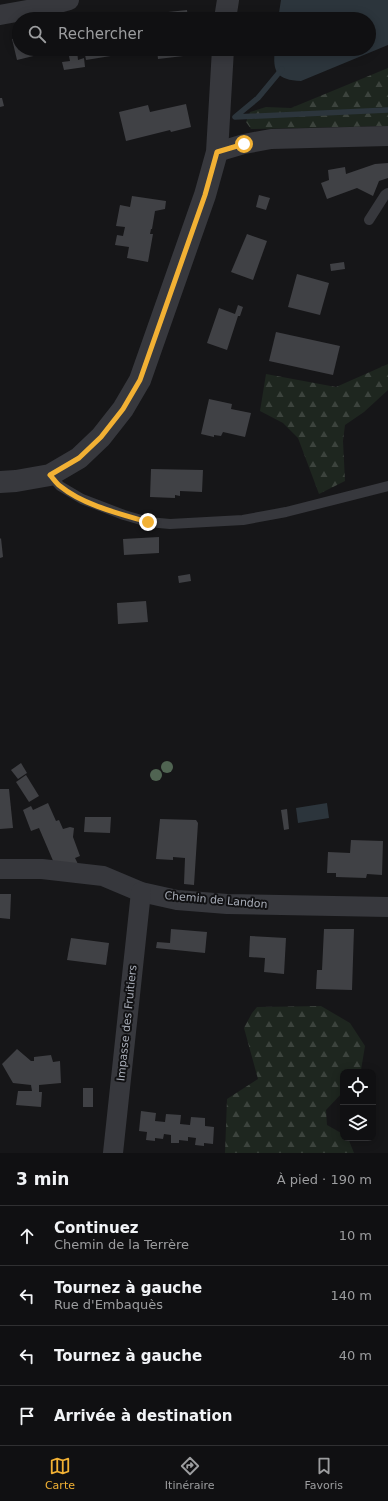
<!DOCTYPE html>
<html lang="fr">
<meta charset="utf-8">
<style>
:root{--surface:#101012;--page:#1e1e20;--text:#f1f3f6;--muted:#9c9d9f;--line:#303032;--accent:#f2b134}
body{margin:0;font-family:"DejaVu Sans",sans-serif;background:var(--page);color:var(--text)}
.controls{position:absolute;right:12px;bottom:12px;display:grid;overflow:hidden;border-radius:8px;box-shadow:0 2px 10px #0003}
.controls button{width:36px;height:36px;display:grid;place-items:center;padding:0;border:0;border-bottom:1px solid var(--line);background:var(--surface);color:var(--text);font:20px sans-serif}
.stop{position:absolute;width:12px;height:12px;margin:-9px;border:3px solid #f2b134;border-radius:50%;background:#fff}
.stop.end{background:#f2b134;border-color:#fff;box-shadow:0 1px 4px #0008}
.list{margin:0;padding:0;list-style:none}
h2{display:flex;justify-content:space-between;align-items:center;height:52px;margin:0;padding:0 16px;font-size:17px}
h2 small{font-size:13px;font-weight:400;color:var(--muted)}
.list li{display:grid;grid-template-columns:26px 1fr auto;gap:12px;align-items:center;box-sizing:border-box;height:60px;padding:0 16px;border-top:1px solid var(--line)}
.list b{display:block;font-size:15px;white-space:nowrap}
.list p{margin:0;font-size:13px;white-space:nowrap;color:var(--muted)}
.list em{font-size:13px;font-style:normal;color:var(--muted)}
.icon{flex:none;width:22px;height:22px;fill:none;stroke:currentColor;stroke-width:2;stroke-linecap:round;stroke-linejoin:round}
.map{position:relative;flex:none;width:388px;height:1153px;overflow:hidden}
.search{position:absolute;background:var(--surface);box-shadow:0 2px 10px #0003;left:12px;right:12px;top:12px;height:44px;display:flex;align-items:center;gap:10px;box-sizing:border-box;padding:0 14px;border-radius:22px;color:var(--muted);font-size:15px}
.sheet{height:292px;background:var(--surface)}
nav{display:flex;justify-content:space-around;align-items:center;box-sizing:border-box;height:56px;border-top:1px solid var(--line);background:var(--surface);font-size:11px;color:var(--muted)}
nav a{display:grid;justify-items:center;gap:2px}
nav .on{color:var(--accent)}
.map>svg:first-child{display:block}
</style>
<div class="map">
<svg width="388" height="1153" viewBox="0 0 388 1153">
<defs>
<pattern id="forest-firs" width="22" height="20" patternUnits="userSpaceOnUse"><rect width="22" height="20" fill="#1e261f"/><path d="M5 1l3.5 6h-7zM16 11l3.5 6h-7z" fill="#3c433d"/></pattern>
</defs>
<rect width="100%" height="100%" fill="#161618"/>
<g fill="url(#forest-firs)">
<polygon points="388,68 388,126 251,129 246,122 250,112 266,107 291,108"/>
<polygon points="388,364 388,390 364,412 345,425 343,441 345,481 319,494 298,438 283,423 260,411 266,374 336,387"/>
<polygon points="321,1006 350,1023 365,1046 361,1070 360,1072 343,1072 343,1092 326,1110 327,1125 343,1134 343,1138 348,1138 354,1153 225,1153 227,1099 258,1079 244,1028 252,1013 257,1007"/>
</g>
<g fill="#2c353c">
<path d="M 281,0 L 388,0 L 388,45 L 301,81 C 277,80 272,72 275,49 L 369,49 L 369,19 L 278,19 Z"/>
<polygon points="327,803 329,818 298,823 296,808"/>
</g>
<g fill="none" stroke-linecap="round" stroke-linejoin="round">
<polyline stroke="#2c353c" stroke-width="5.5" points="282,69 258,98 235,117 388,110"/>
</g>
<g fill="#404145">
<polygon points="187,10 188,19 169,19 168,12"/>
<polygon points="19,37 19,49 50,49 50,52 17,60 12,39"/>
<polygon points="84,49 122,49 123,54 86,60"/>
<polygon points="157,49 192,49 192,55 158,59"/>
<polygon points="77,50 78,60 84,58 85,67 64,70 62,62 70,61 68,51"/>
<polygon points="0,98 2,98 4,106 0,107"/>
<polygon points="186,104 191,127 171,132 170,130 126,141 119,112 148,105 150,112"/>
<polygon points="388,163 388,178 379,181 373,196 357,188 327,199 321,183 329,180 328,170 345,167 346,174 375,164"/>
<polygon points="259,195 270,198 266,210 256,207"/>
<polygon points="132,196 166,201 165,209 155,211 152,229 151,229 150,234 153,234 148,262 127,258 129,247 115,245 117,235 123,236 125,227 116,226 120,205 130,207"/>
<polygon points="247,234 267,241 253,280 231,272"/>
<polygon points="344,262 345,269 331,271 330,264"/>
<polygon points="297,274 329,283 320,315 288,307"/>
<polygon points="238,305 243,307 240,316 238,316 227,350 207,343 219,308 235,314"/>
<polygon points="276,332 340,346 333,375 269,361"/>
<polygon points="209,399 232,404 231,409 251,413 245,437 223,432 221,436 214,435 214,437 201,434"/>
<polygon points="151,469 203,470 202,492 180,491 180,496 175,495 175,498 150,497"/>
<polygon points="159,537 159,553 124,555 123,539"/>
<polygon points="1,538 3,557 0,558 0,539"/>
<polygon points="190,574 191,581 179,583 178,576"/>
<polygon points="146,601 148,622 118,624 117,603"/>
<polygon points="21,763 27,773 18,779 11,770"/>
<polygon points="26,775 39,796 29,802 16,782"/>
<polygon points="0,789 9,789 13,828 0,829"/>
<polygon points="48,803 56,821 59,820 63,829 70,827 74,828 73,837 80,856 75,858 78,864 54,863 39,828 31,831 23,810 31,806 33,810"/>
<polygon points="287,809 289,829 284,830 281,810"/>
<polygon points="85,817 111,817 110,833 84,832"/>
<polygon points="160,819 196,820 198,823 194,885 184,884 185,858 173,857 173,860 156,859"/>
<polygon points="351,840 383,841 382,875 367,874 366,878 336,877 336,873 327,873 328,852 350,853"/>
<polygon points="0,894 11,894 10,919 0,918"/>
<polygon points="171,929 207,932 205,953 156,948 157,942 170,943"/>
<polygon points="324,929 354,929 352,990 316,989 317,970 322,970"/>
<polygon points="250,936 286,938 284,974 264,972 265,958 249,957"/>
<polygon points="71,938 109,943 106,965 67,960"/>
<polygon points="17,1049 31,1061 34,1061 34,1057 51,1055 53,1062 60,1061 61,1083 39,1085 39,1092 42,1092 41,1107 16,1105 18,1091 32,1091 31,1085 13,1083 2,1064"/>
<rect x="83" y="1088" width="10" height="19"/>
<polygon points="141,1111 156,1113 155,1121 165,1122 166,1114 181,1115 180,1124 190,1125 191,1117 205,1118 205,1126 214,1127 213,1144 204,1143 204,1146 195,1145 196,1138 188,1137 188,1141 179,1140 179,1143 171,1143 171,1135 164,1134 163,1139 155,1138 155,1141 146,1140 147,1132 139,1131"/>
</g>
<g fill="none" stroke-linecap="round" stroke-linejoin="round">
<g stroke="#37383d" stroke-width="10">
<polyline points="369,220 385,195 388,193"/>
<polyline points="50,475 60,486 82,499 124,515 148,522 170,524 243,520 286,512 388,486"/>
</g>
<g stroke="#37383d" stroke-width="20">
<polyline points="0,15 44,7 69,0"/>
<polyline points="217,152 244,144 271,139 388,136"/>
<polyline points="0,869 42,869 103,876 141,892 177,900 227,904 388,907"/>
<polyline points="113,1153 141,892"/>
</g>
<g stroke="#37383d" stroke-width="22">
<polyline points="225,19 228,0"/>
<polyline points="0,482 16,481 50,475 79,458 101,437 123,409 140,380 205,195 217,152 223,49"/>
</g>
</g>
<g fill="#506452">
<circle cx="167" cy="767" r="6"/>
<circle cx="156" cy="775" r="6"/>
</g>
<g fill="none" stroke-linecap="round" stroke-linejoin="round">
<path stroke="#f2b134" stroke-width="5" d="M 148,522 C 120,514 83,505 60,486 C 56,483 53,478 50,475 L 79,458 L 101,437 L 123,409 L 140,380 L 205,195 L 217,152 L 244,144"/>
</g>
<g text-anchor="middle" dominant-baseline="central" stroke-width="4" stroke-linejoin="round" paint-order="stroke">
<g font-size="11" fill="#a8adb8" stroke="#111113">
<text transform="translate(216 900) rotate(5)">Chemin de Landon</text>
<text transform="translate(127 1023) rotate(-84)">Impasse des Fruitiers</text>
</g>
</g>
</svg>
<div class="controls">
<button><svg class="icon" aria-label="locate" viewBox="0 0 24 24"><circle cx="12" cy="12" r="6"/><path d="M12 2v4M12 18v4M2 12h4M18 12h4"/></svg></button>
<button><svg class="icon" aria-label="layers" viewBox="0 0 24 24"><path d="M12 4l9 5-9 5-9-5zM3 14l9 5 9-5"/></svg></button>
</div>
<div class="stop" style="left:244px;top:144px"></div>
<div class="stop end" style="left:148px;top:522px"></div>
<div class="search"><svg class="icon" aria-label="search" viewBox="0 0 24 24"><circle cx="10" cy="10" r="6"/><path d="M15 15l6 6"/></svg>Rechercher</div>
</div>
<section class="sheet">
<h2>3 min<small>À pied · 190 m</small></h2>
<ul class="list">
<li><svg class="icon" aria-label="ahead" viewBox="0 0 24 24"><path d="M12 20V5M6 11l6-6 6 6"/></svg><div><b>Continuez</b><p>Chemin de la Terrère</p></div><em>10 m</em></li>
<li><svg class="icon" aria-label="left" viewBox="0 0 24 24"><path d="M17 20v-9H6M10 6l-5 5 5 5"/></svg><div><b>Tournez à gauche</b><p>Rue d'Embaquès</p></div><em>140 m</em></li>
<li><svg class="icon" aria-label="left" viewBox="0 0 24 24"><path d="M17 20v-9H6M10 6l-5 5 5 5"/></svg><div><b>Tournez à gauche</b></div><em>40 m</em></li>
<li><svg class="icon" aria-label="arrive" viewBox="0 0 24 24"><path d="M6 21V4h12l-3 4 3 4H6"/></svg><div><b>Arrivée à destination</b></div></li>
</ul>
</section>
<nav>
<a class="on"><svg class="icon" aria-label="map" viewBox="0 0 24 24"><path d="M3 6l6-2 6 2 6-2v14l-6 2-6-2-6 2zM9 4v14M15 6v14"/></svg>Carte</a>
<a><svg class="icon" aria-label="directions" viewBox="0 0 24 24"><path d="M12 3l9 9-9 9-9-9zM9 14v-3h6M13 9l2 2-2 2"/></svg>Itinéraire</a>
<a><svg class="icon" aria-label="saved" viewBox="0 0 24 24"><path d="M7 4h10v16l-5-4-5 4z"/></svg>Favoris</a>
</nav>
